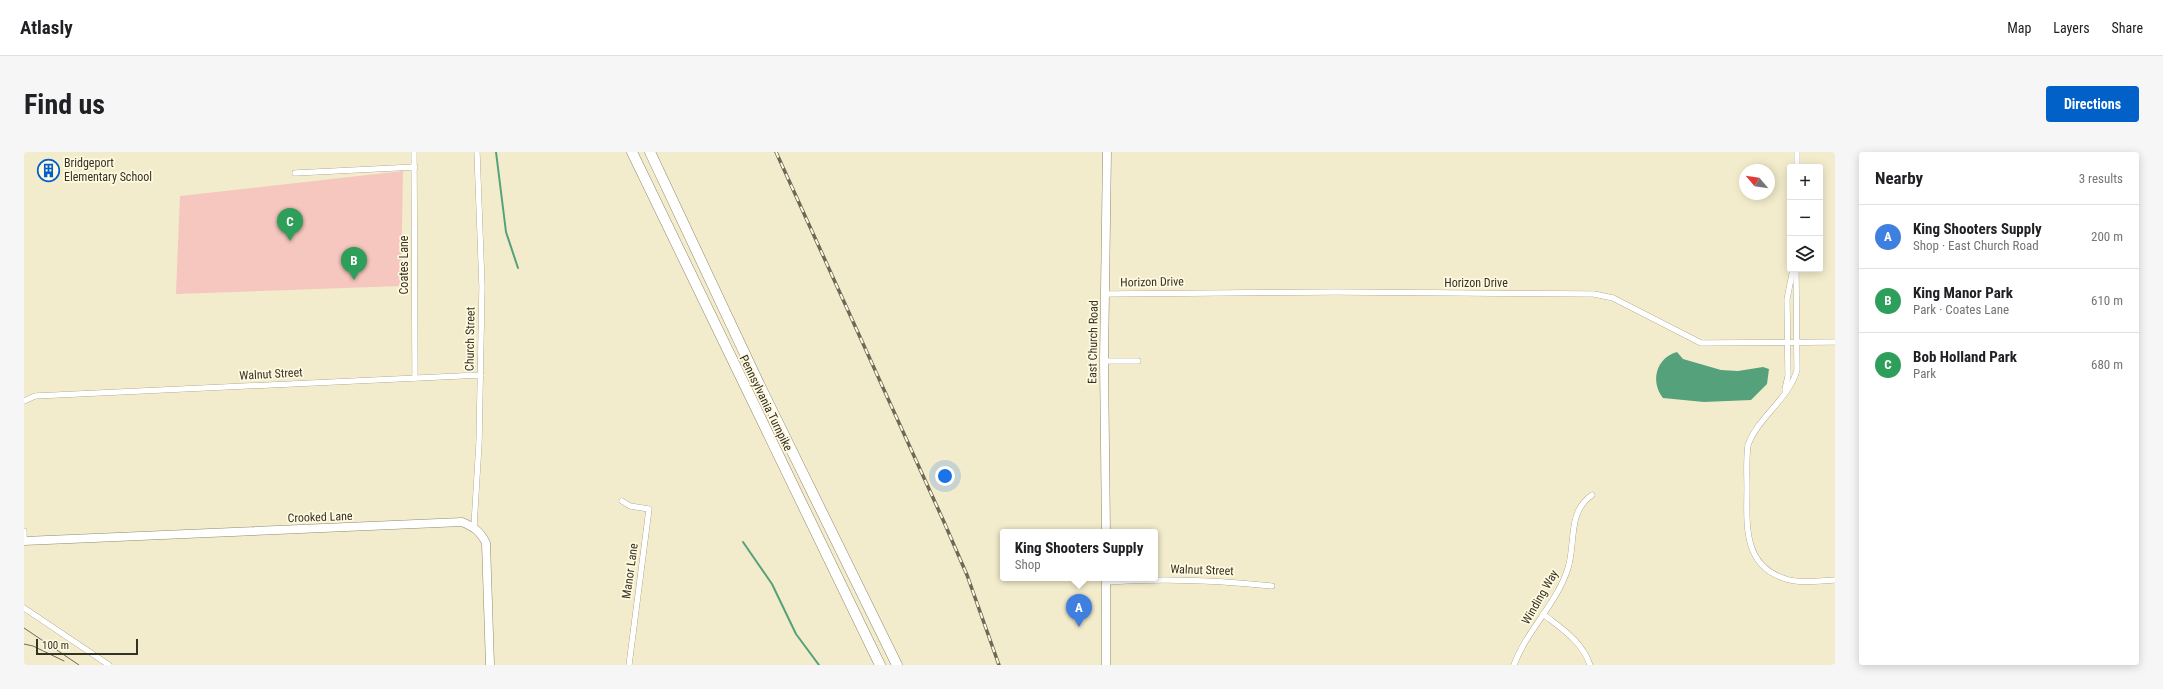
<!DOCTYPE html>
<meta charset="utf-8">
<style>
:root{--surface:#fff;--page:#f6f6f6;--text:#202124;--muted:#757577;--line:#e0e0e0;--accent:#0260c9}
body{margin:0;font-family:"Roboto Condensed",sans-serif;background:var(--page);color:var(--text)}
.controls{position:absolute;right:12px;top:12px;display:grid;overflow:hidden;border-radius:4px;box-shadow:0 2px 10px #0003}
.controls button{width:36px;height:36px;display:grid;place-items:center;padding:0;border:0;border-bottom:1px solid var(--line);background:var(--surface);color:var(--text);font:20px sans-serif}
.compass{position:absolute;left:1715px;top:12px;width:36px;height:36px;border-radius:50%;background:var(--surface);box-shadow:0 2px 10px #0003;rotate:299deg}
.scale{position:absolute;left:12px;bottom:10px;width:102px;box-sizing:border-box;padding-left:4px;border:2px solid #343125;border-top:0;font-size:11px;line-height:14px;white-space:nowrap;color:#343125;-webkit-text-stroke:3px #fff9e0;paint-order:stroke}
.you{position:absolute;left:921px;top:324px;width:14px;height:14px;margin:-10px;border:3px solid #fff;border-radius:50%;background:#1a73e8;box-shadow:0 0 0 6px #1a73e833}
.badge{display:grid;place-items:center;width:26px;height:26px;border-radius:50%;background:var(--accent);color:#fff;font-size:13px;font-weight:700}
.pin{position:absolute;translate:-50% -33px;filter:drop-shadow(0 1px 2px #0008)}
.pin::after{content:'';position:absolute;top:21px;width:14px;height:12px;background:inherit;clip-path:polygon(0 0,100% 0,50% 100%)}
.popup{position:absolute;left:976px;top:377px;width:158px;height:52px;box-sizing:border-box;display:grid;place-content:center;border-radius:4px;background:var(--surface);filter:drop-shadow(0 1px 3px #0005);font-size:13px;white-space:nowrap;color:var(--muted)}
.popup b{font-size:15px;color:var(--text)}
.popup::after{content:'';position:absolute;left:50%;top:100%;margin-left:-8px;border:8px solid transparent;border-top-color:var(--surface)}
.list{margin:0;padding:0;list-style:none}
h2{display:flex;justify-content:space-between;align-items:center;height:52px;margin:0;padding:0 16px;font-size:17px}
h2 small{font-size:13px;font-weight:400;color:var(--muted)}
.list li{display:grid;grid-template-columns:26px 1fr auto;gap:12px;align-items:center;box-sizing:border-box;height:64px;padding:0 16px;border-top:1px solid var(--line)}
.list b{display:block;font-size:15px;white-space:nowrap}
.list p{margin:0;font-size:13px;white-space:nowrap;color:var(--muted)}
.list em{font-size:13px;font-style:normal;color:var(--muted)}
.icon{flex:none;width:22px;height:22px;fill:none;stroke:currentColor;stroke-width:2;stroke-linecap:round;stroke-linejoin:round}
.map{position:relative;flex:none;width:1811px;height:513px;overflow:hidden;border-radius:4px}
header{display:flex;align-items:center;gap:24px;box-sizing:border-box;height:56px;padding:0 20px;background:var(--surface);border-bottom:1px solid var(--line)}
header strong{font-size:19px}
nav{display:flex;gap:22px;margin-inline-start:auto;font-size:14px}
.intro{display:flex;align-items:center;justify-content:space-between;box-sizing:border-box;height:96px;padding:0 24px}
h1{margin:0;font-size:28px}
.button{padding:10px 18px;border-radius:4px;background:var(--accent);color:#fff;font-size:14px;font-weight:700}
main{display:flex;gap:24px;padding:0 24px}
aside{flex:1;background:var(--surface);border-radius:4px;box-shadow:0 2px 10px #0003}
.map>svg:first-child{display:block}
</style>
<header>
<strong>Atlasly</strong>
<nav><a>Map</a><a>Layers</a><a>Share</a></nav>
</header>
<div class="intro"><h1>Find us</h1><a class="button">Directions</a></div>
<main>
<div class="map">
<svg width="1811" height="513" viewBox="0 0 1811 513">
<rect width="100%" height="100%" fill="#f3eccc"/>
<polygon fill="#f5c7be" points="379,19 377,134 152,142 156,44"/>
<path fill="#55a17b" d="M 1653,200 L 1659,207 L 1697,218 L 1714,219 L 1739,215 L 1745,217 L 1743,232 L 1727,248 L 1680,250 L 1639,246 C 1626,229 1632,206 1653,200 Z"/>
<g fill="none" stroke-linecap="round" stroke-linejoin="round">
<g stroke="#55a17b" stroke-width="2">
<polyline points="472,0 482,80 494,116"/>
<polyline points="719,390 748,432 772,482 795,513"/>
</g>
<defs>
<g id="street">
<polyline points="390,0 391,226"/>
<polyline points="1773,15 1773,0"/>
<polyline points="271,21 391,15"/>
<path d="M 1772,117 L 1773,218 C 1765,247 1734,265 1724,293 C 1722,307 1723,322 1723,336 C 1723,370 1718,412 1759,426 C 1774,432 1795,429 1811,428"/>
<polyline points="1082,142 1312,140 1570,142 1589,146 1677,191 1811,190"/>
<polyline points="1080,209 1114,209"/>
<polyline points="1761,237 1764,224 1763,147 1769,117"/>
<polyline points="0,249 11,244 457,223"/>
<polyline points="598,349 606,354 625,357 605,513"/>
<polyline points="450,374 455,291 458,135 453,0"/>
<polyline points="0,379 0,389"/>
<path d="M 1082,430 C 1138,426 1193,428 1248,434"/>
<polyline points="0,456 85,513"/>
<path d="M 1519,462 C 1538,477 1558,489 1566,513"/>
<path d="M 1490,513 C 1502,479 1533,452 1544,416 C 1552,391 1543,360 1568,343"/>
</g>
<g id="secondary">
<polyline points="1082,380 1080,209 1083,0"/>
<path d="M 0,389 L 438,370 C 450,375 456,379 462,391 L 466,513"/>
<polyline points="1082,426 1082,513"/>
</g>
<g id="highway">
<polyline points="608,0 856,513"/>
<polyline points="626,0 736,234 873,513"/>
</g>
</defs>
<use href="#street" stroke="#90896c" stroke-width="6"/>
<use href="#secondary" stroke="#90896c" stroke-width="9"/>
<use href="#highway" stroke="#90896c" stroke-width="11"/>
<use href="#street" stroke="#fff" stroke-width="5.5"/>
<use href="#secondary" stroke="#fff" stroke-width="8"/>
<use href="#highway" stroke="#fff" stroke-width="10"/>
<g stroke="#6d6957" stroke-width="1">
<polyline points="0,476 55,513"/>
<polyline points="0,492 9,494 40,509"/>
</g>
<defs>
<polyline id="rail" points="752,0 920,370 943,423 975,513"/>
</defs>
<use href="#rail" stroke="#6d6957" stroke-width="3.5"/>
<use href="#rail" stroke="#fff9e0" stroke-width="2" stroke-dasharray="6" stroke-linecap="butt"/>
</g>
<defs>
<symbol id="building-ring" viewBox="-11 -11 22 22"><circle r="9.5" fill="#fff9e0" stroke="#0260c9" stroke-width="1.5"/><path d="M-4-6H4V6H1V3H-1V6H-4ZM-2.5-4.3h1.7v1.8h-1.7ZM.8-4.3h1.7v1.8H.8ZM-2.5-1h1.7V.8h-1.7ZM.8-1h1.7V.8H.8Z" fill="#0260c9"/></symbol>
</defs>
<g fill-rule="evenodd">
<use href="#building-ring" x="12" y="6" width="25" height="25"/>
</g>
<g text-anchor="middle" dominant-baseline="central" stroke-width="3.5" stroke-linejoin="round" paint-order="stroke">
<g font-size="12" fill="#343125" stroke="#fff9e0" text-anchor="start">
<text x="40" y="11">Bridgeport<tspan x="40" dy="14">Elementary School</tspan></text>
</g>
<g font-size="12" fill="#343125" stroke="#fff9e0">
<text transform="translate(380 113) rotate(-90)">Coates Lane</text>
<text transform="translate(1128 130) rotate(-1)">Horizon Drive</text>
<text x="1452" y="131">Horizon Drive</text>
<text transform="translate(446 187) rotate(-89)">Church Street</text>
<text transform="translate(1069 190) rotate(-89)">East Church Road</text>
<text transform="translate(247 222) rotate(-3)">Walnut Street</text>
<text transform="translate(742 251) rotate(64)">Pennsylvania Turnpike</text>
<text transform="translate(296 365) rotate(-2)">Crooked Lane</text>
<text transform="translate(1178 418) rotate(2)">Walnut Street</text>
<text transform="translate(606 419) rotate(-82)">Manor Lane</text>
<text transform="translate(1516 445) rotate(-60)">Winding Way</text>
</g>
</g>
</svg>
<div class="controls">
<button>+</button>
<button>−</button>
<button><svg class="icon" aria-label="layers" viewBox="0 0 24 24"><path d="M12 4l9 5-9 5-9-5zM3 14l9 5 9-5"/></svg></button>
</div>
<svg class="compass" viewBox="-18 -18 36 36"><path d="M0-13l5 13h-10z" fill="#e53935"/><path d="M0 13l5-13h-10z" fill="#757577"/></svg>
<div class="scale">100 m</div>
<div class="you"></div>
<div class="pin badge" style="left:1055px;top:475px;background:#3f7fe0">A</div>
<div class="popup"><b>King Shooters Supply</b>Shop</div>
<div class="pin badge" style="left:330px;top:128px;background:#2e9e5b">B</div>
<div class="pin badge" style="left:266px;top:89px;background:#2e9e5b">C</div>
</div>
<aside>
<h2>Nearby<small>3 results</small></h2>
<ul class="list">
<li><span class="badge" style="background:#3f7fe0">A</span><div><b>King Shooters Supply</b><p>Shop · East Church Road</p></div><em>200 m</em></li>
<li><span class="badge" style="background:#2e9e5b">B</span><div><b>King Manor Park</b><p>Park · Coates Lane</p></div><em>610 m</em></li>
<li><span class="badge" style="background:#2e9e5b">C</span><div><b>Bob Holland Park</b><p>Park</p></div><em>680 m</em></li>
</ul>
</aside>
</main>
